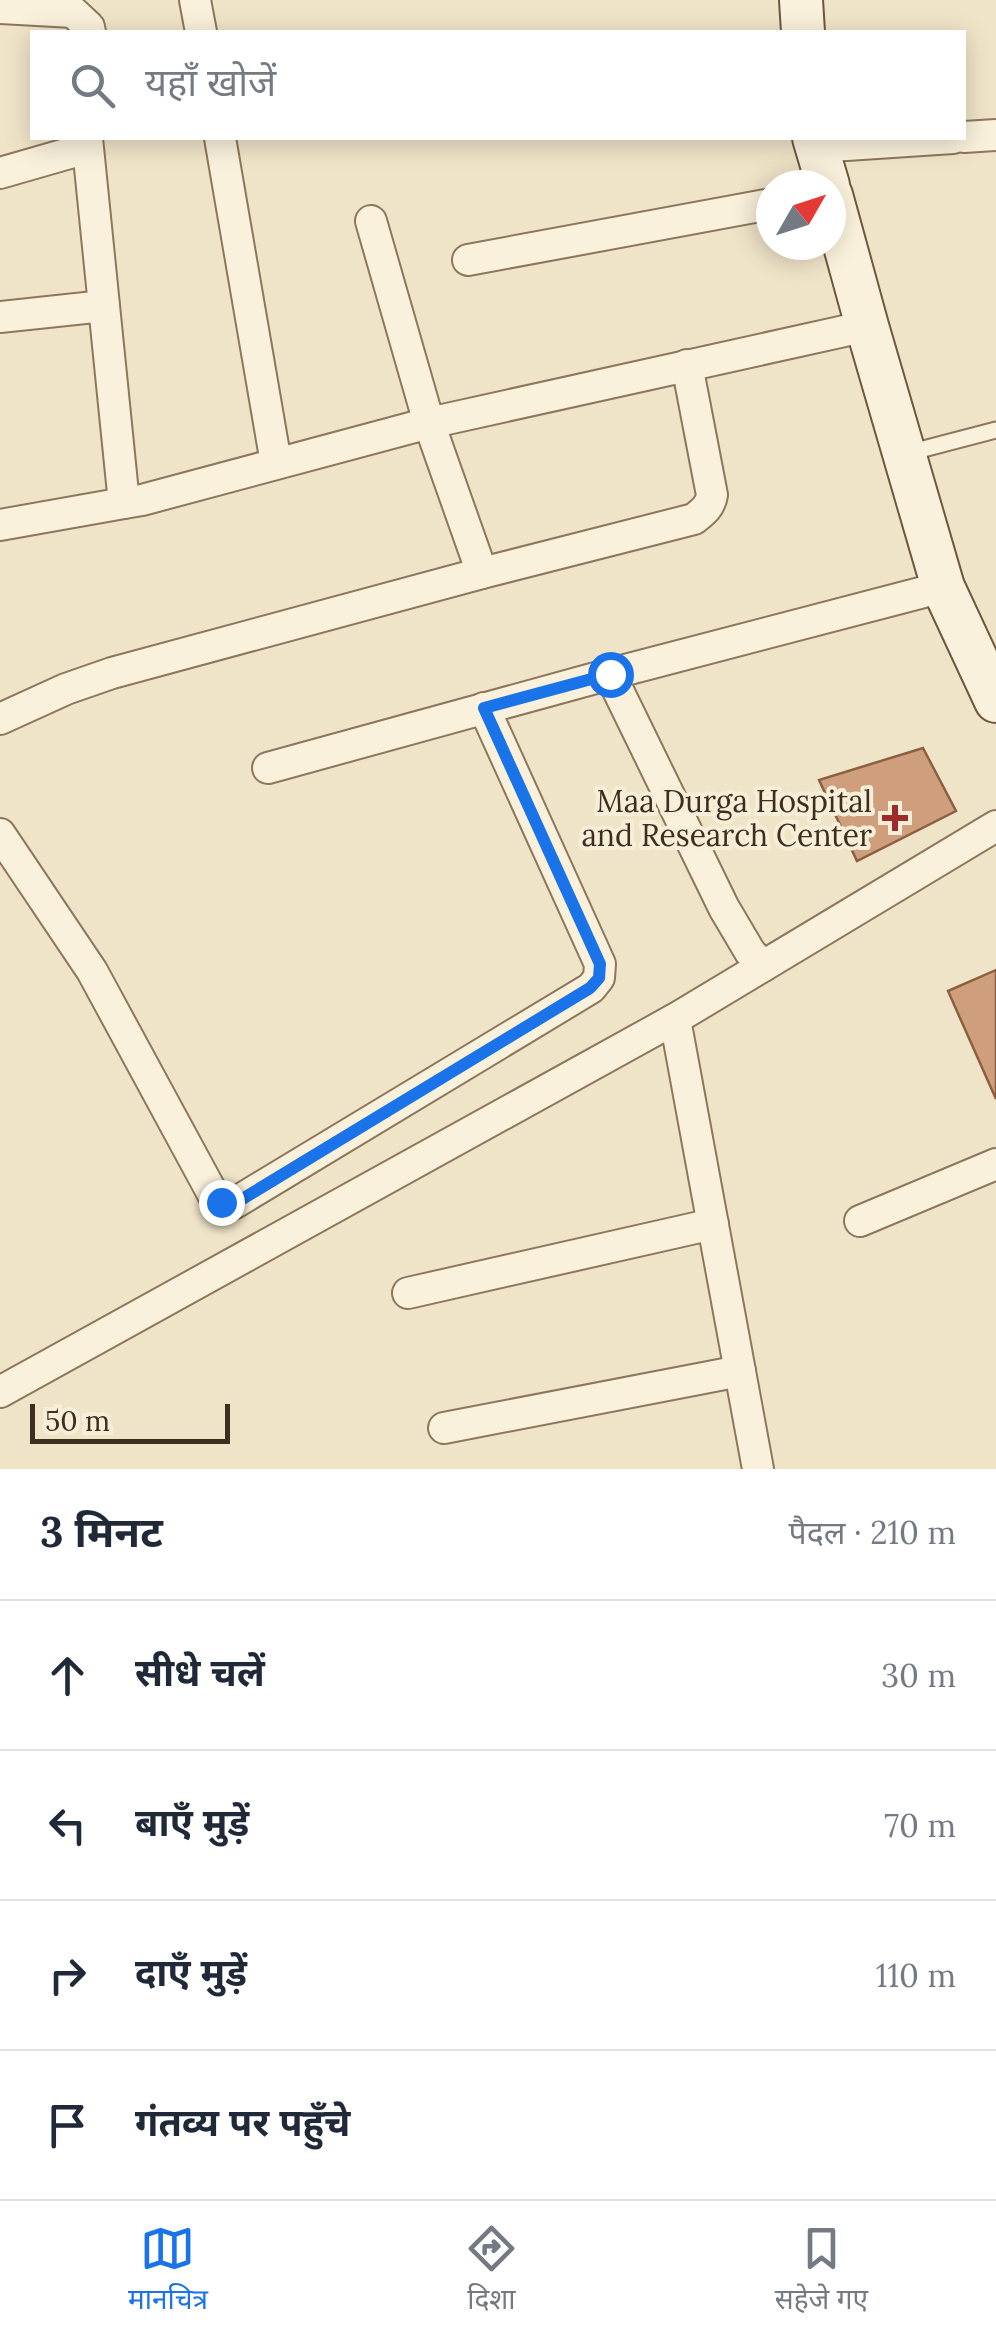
<!DOCTYPE html>
<html lang="hi">
<meta charset="utf-8">
<style>
:root{--surface:#fff;--page:#f6f6f7;--text:#1f2937;--muted:#747a83;--line:#e0e1e3;--accent:#1a73e8}
body{margin:0;font-family:Lora,"Noto Sans Devanagari",serif;background:var(--page);color:var(--text)}
.compass{position:absolute;left:756px;top:170px;width:90px;height:90px;border-radius:50%;background:var(--surface);box-shadow:0 5px 25px #0003;rotate:51deg}
.scale{position:absolute;left:30px;bottom:25px;width:200px;box-sizing:border-box;padding-left:10px;border:5px solid #3d2e20;border-top:0;font-size:28px;line-height:35px;white-space:nowrap;color:#3d2e20;-webkit-text-stroke:8px #f7eed8;paint-order:stroke}
.stop{position:absolute;width:30px;height:30px;margin:-22px;border:8px solid #1a73e8;border-radius:50%;background:#fff}
.stop.end{background:#1a73e8;border-color:#fff;box-shadow:0 2px 10px #0008}
.list{margin:0;padding:0;list-style:none}
h2{display:flex;justify-content:space-between;align-items:center;height:130px;margin:0;padding:0 40px;font-size:42px}
h2 small{font-size:32px;font-weight:400;color:var(--muted)}
.list li{display:grid;grid-template-columns:65px 1fr auto;gap:30px;align-items:center;box-sizing:border-box;height:150px;padding:0 40px;border-top:2px solid var(--line)}
.list b{display:block;font-size:38px;white-space:nowrap}
.list em{font-size:32px;font-style:normal;color:var(--muted)}
.icon{flex:none;width:55px;height:55px;fill:none;stroke:currentColor;stroke-width:2;stroke-linecap:round;stroke-linejoin:round}
.map{position:relative;flex:none;width:996px;height:1469px;overflow:hidden}
.search{position:absolute;background:var(--surface);box-shadow:0 5px 25px #0003;left:30px;right:30px;top:30px;height:110px;display:flex;align-items:center;gap:25px;box-sizing:border-box;padding:0 35px;border-radius:0px;color:var(--muted);font-size:38px}
.sheet{height:730px;background:var(--surface)}
nav{display:flex;justify-content:space-around;align-items:center;box-sizing:border-box;height:140px;border-top:2px solid var(--line);background:var(--surface);font-size:28px;color:var(--muted)}
nav a{display:grid;justify-items:center;gap:5px}
nav .on{color:var(--accent)}
.map>svg:first-child{display:block}
</style>
<div class="map">
<svg width="996" height="1469" viewBox="0 0 996 1469">
<rect width="100%" height="100%" fill="#f0e4c8"/>
<g fill="#cf9f7d" stroke="#8d5f41" stroke-width="2.5">
<polygon points="923,748 956,811 857,861 819,780"/>
<polygon points="996,970 996,1099 948,991"/>
</g>
<g fill="none" stroke-linecap="round" stroke-linejoin="round">
<defs>
<polyline id="lane" points="908,453 996,430"/>
<g id="street">
<polyline points="195,0 201,32"/>
<polyline points="0,8 73,12 89,27 90,32"/>
<polyline points="964,137 996,135"/>
<polyline points="87,138 124,503 142,500 429,423 867,326"/>
<polyline points="220,138 276,463"/>
<polyline points="816,147 953,138"/>
<polyline points="0,173 87,148"/>
<polyline points="468,260 771,204"/>
<polyline points="0,317 104,306"/>
<polyline points="0,525 124,503"/>
<path d="M 482,573 L 694,519 C 703,512 710,507 712,495 L 687,365"/>
<polyline points="610,674 724,908 750,952 763,966"/>
<polyline points="0,719 66,689 112,673 482,573 429,423 371,221"/>
<polyline points="268,768 610,674 943,587"/>
<polyline points="0,834 92,971 215,1198 221,1203 233,1204 591,988 599,978 600,964 484,708"/>
<polyline points="675,1019 758,1469"/>
<polyline points="860,1221 996,1164"/>
<polyline points="408,1293 713,1224"/>
<polyline points="0,1392 675,1019 996,826"/>
<polyline points="444,1428 740,1371"/>
</g>
<g id="secondary">
<polyline points="801,0 803,32"/>
<polyline points="814,138 828,185"/>
<polyline points="831,195 867,326 943,587 996,701"/>
</g>
</defs>
<use href="#lane" stroke="#8d765c" stroke-width="19"/>
<use href="#street" stroke="#8d765c" stroke-width="34"/>
<use href="#secondary" stroke="#6f573f" stroke-width="46"/>
<use href="#lane" stroke="#faf1dc" stroke-width="15"/>
<use href="#street" stroke="#faf1dc" stroke-width="30"/>
<use href="#secondary" stroke="#faf1dc" stroke-width="42"/>
</g>
<g fill="none" stroke-linecap="round" stroke-linejoin="round">
<polyline stroke="#1a73e8" stroke-width="12" points="221,1202 234,1204 590,988 599,978 600,964 484,708 610,674"/>
</g>
<path fill="#9e2a2b" stroke="#f7eed8" stroke-width="4" d="M890 803h10v10h10v10h-10v10h-10v-10h-10v-10h10z"/>
<g text-anchor="middle" dominant-baseline="central" stroke-width="8" stroke-linejoin="round" paint-order="stroke">
<g font-size="30" fill="#3d2e20" stroke="#f7eed8" text-anchor="end">
<text x="872" y="801">Maa Durga Hospital<tspan x="872" dy="34">and Research Center</tspan></text>
</g>
</g>
</svg>
<svg class="compass" viewBox="-18 -18 36 36"><path d="M0-13l5 13h-10z" fill="#e53935"/><path d="M0 13l5-13h-10z" fill="#747a83"/></svg>
<div class="scale">50 m</div>
<div class="stop" style="left:610px;top:674px"></div>
<div class="stop end" style="left:221px;top:1202px"></div>
<div class="search"><svg class="icon" aria-label="search" viewBox="0 0 24 24"><circle cx="10" cy="10" r="6"/><path d="M15 15l6 6"/></svg>यहाँ खोजें</div>
</div>
<section class="sheet">
<h2>3 मिनट<small>पैदल · 210 m</small></h2>
<ul class="list">
<li><svg class="icon" aria-label="ahead" viewBox="0 0 24 24"><path d="M12 20V5M6 11l6-6 6 6"/></svg><div><b>सीधे चलें</b></div><em>30 m</em></li>
<li><svg class="icon" aria-label="left" viewBox="0 0 24 24"><path d="M17 20v-9H6M10 6l-5 5 5 5"/></svg><div><b>बाएँ मुड़ें</b></div><em>70 m</em></li>
<li><svg class="icon" aria-label="right" viewBox="0 0 24 24"><path d="M7 20v-9h11M14 6l5 5-5 5"/></svg><div><b>दाएँ मुड़ें</b></div><em>110 m</em></li>
<li><svg class="icon" aria-label="arrive" viewBox="0 0 24 24"><path d="M6 21V4h12l-3 4 3 4H6"/></svg><div><b>गंतव्य पर पहुँचे</b></div></li>
</ul>
</section>
<nav>
<a class="on"><svg class="icon" aria-label="map" viewBox="0 0 24 24"><path d="M3 6l6-2 6 2 6-2v14l-6 2-6-2-6 2zM9 4v14M15 6v14"/></svg>मानचित्र</a>
<a><svg class="icon" aria-label="directions" viewBox="0 0 24 24"><path d="M12 3l9 9-9 9-9-9zM9 14v-3h6M13 9l2 2-2 2"/></svg>दिशा</a>
<a><svg class="icon" aria-label="saved" viewBox="0 0 24 24"><path d="M7 4h10v16l-5-4-5 4z"/></svg>सहेजे गए</a>
</nav>
